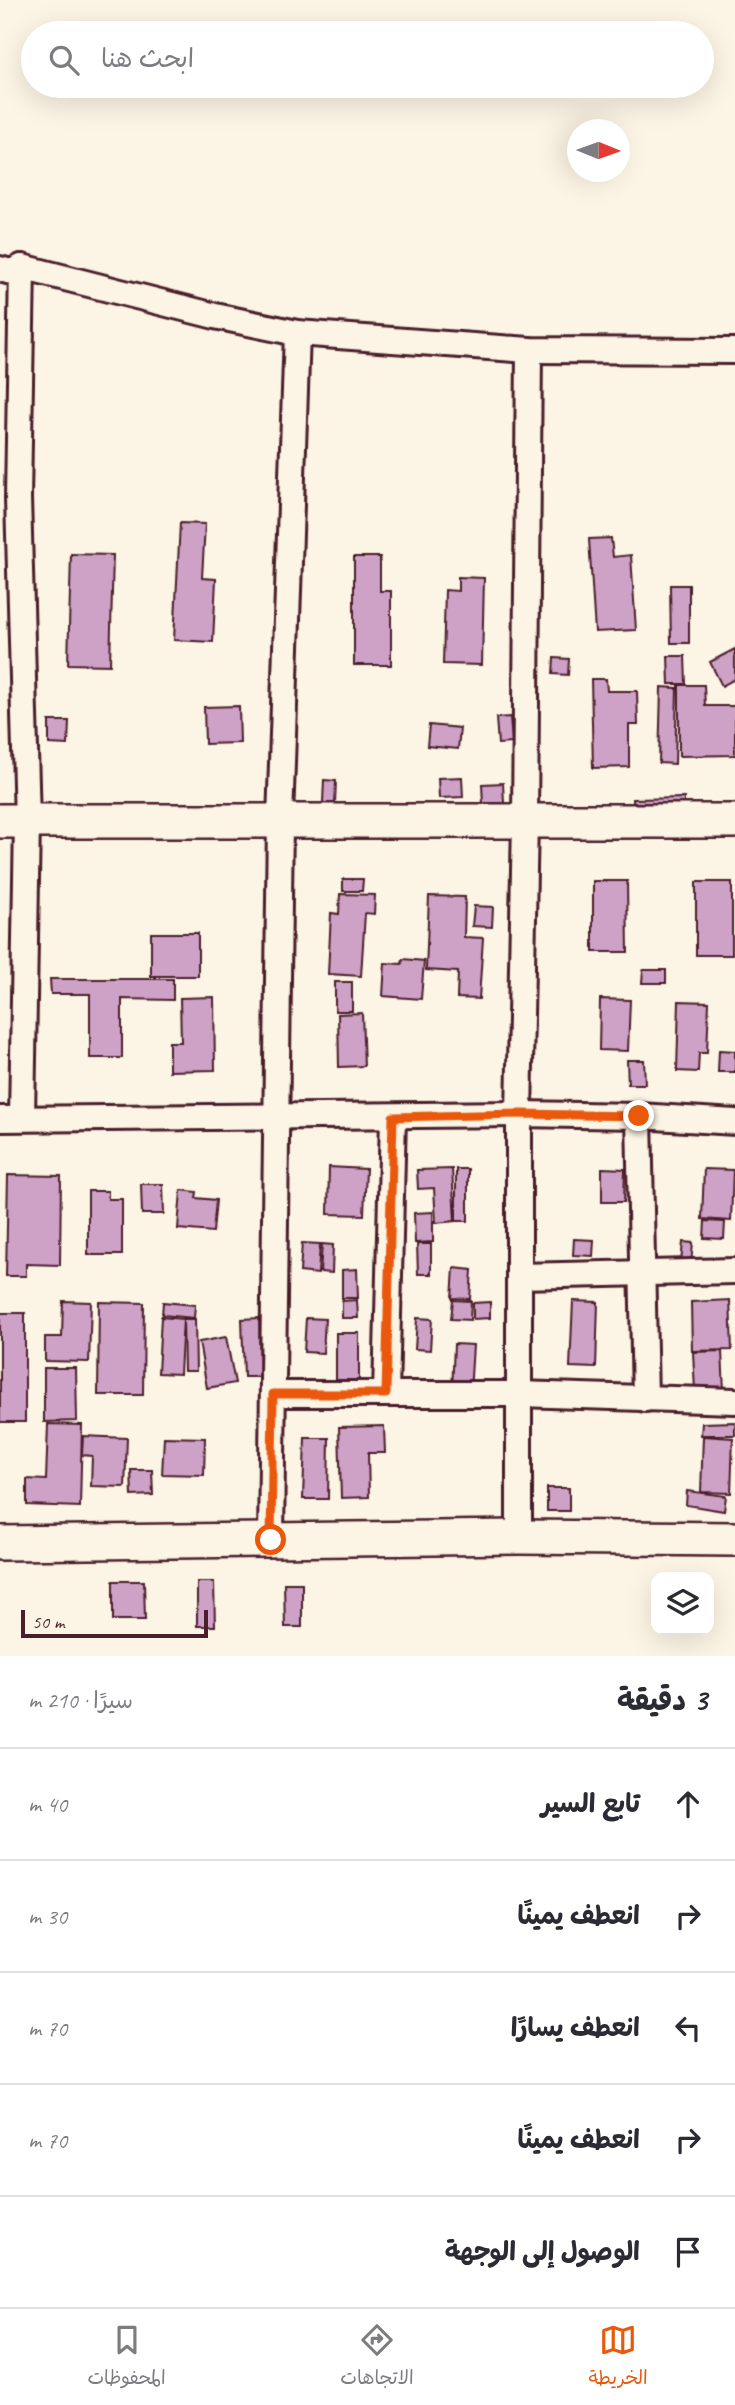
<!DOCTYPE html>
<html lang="ar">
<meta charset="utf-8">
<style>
:root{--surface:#fff;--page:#f2f2f3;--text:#2b2b33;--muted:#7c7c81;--line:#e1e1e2;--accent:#ea580c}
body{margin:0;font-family:Caveat,"Playpen Sans Arabic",sans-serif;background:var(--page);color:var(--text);direction:rtl}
.controls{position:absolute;right:21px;bottom:21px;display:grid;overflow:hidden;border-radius:14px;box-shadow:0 7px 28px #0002}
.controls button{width:63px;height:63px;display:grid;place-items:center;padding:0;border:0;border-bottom:2px solid var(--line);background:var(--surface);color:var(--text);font:35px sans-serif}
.compass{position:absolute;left:567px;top:119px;width:63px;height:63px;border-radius:50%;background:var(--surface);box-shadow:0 7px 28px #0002;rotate:91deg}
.scale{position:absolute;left:21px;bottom:18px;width:187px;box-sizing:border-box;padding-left:7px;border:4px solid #4a1f2b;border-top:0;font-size:19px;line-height:24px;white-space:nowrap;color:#4a1f2b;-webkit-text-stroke:5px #fcf5e5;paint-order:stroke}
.stop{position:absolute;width:21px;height:21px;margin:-16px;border:5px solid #ea580c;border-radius:50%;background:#fff}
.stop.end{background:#ea580c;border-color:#fff;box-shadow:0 2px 7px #0008}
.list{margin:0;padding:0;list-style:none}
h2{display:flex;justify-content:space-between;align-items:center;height:91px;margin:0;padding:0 28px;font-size:30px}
h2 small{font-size:23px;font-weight:400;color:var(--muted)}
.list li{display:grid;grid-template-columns:46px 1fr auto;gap:21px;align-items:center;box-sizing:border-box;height:112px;padding:0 28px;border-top:2px solid var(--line)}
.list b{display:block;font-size:26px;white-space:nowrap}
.list em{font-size:23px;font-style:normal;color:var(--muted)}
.icon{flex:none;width:38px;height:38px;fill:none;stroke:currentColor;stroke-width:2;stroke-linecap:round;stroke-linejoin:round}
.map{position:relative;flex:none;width:735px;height:1656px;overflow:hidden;direction:ltr}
.search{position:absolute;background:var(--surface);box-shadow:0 7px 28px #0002;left:21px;right:21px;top:21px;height:77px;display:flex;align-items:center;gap:18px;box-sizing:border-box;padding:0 24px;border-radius:38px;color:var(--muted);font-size:26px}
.sheet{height:651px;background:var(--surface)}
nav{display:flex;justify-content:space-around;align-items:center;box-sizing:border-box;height:98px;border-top:2px solid var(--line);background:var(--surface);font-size:19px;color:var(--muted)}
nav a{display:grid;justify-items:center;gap:4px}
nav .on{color:var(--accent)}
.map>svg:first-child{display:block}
</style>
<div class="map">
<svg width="735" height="1656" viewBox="0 0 735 1656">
<rect width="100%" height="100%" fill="#fcf5e5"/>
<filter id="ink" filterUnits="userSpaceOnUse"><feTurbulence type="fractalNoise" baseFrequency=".0143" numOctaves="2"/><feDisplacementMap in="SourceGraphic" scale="14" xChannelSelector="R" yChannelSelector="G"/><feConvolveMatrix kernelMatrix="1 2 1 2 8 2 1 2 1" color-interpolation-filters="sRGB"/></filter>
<g filter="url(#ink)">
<g fill="#cda2c6" stroke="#4a1f2b" stroke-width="2">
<polygon points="180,523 205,524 202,578 216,579 213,642 174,640"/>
<polygon points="611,538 613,557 631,555 636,630 595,632 589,539"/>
<polygon points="71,554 113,555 110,665 68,664"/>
<polygon points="354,557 380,557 380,591 391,591 391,665 354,665"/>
<polygon points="458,577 484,578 482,665 443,664 445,590 458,591"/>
<polygon points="670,585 689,585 689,643 671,643"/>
<polygon points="735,649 735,679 722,686 710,662"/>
<polygon points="668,656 685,656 686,684 669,684"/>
<polygon points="554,658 569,659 568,675 553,674"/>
<polygon points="591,679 606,679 607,691 637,691 638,725 629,725 629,767 593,768"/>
<polygon points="679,685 704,685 705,706 735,706 735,755 679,756"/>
<polygon points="661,687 677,688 675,764 659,763"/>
<polygon points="239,706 240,743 205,744 204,707"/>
<polygon points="510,717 512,743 498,744 496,718"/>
<polygon points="49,721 69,721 68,745 49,744"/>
<polygon points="429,725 460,728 458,749 427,746"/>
<polygon points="462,777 463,797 439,798 438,778"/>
<polygon points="324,780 336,781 335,803 323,803"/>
<polygon points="503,783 504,803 483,804 482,784"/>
<polygon points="684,798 684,816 634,817 633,799"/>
<polygon points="343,879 363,879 362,891 343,891"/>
<polygon points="593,881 627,881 628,952 593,952"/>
<rect x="696" y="882" width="36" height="73"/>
<polygon points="340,894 375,895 374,914 365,913 361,976 328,974 331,913 339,914"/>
<polygon points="429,896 465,897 464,937 483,938 479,999 457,998 458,972 426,970"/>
<polygon points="474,906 493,907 492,927 472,926"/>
<rect x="151" y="933" width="47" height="43"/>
<polygon points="403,959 424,961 421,999 383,996 385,963 402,964"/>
<polygon points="643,970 666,970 666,983 642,983"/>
<polygon points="50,979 173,979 173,1000 122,999 122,1058 90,1058 90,994 51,994"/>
<rect x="335" y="982" width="17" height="29"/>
<polygon points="214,997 215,1070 169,1071 169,1042 181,1042 180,998"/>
<polygon points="600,999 630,1000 628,1051 599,1050"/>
<polygon points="679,1001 709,1002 707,1053 699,1053 698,1072 677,1071"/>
<polygon points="362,1013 364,1066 339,1067 338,1014"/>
<polygon points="719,1050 735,1051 735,1072 718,1072"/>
<polygon points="627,1060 644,1060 645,1084 628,1084"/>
<polygon points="329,1167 366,1169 364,1215 328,1214"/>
<polygon points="602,1168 625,1169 624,1202 602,1202"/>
<polygon points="452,1169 455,1221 436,1223 434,1188 418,1189 417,1170"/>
<rect x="456" y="1169" width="12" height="52"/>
<polygon points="704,1169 733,1170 731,1221 702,1219"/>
<polygon points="8,1175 61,1176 60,1265 26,1264 26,1276 6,1276"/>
<polygon points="141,1184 163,1184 164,1214 142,1214"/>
<polygon points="181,1190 197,1192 196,1198 216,1200 213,1232 178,1229"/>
<polygon points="88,1191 108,1191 108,1199 122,1199 122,1255 88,1255"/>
<polygon points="433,1212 433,1242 415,1243 414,1213"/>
<polygon points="705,1221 725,1222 724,1239 704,1238"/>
<polygon points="574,1239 594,1240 593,1256 573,1255"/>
<polygon points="683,1242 693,1243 691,1264 681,1263"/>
<polygon points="302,1243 320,1244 318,1274 300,1272"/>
<polygon points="322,1244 333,1245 332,1273 320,1272"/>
<polygon points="417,1244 431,1244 431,1274 418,1274"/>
<polygon points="454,1268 472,1270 470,1299 452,1298"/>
<polygon points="357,1269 358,1298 342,1298 342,1270"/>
<polygon points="357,1300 358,1318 342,1318 342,1301"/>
<polygon points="453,1300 471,1301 470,1320 451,1319"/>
<polygon points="730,1300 732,1350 692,1351 691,1302"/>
<polygon points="63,1301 91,1302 89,1362 45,1361 45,1337 62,1337"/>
<polygon points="573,1301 598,1302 596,1368 570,1367"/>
<polygon points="99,1302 144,1303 143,1395 98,1395"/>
<polygon points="163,1302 195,1305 194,1318 162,1315"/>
<polygon points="490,1302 490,1318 473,1319 473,1303"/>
<rect x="0" y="1313" width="25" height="109"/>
<polygon points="161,1317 183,1319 180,1374 158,1373"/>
<polygon points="259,1318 260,1377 244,1377 242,1319"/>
<polygon points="306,1318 325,1319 323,1353 304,1352"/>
<polygon points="417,1318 432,1319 430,1350 415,1349"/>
<polygon points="183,1319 195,1319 196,1371 184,1371"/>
<rect x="336" y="1333" width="23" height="60"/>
<polygon points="226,1337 235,1383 207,1388 199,1342"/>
<polygon points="454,1344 473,1345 470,1393 452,1392"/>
<polygon points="722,1351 724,1391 695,1391 693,1352"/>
<polygon points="44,1368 76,1368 77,1421 44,1422"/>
<polygon points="735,1422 735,1435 701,1435 702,1423"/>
<polygon points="48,1424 82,1425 80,1507 27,1505 27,1479 46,1480"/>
<polygon points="384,1426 385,1453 368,1453 369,1497 341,1498 339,1427"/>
<polygon points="83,1436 127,1438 125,1487 91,1486 92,1456 82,1455"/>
<polygon points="703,1436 733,1438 731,1493 701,1492"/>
<polygon points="164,1437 205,1438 204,1475 162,1474"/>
<polygon points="305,1438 329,1438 328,1499 303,1499"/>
<polygon points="131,1470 152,1470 153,1495 132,1496"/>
<rect x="547" y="1488" width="22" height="23"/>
<polygon points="687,1491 726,1496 724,1511 686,1505"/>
<polygon points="113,1581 144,1581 145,1620 113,1620"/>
<polygon points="197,1582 214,1582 215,1626 197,1626"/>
<polygon points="284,1583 302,1583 302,1627 285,1627"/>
</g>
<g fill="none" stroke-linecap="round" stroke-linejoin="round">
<defs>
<g id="street">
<polyline points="0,269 11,272 22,267 215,316 297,333 529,350 735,351"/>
<polyline points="639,1116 645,1399"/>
<polyline points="22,1118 27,821 18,498 22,267"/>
<polyline points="0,1119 519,1114 639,1116 735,1122"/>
<polyline points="519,1276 735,1271"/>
<polyline points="273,1394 519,1394 735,1401"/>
<polyline points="386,1394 393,1117"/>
<polyline points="519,1537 519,1114 525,821 529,350"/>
<polyline points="271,1540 280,820 297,333"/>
</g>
<g id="secondary">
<polyline points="0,821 735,821"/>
<polyline points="0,1543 519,1537 735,1539"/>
</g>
</defs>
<use href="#street" stroke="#4a1f2b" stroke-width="30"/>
<use href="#secondary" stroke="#4a1f2b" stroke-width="38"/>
<use href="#street" stroke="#fcf5e5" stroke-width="24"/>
<use href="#secondary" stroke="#fcf5e5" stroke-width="33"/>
</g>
</g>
<g fill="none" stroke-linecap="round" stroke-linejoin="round" filter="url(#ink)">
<polyline stroke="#ea580c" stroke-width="9" points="271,1540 273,1394 386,1394 393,1117 519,1114 639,1116"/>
</g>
</svg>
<div class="controls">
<button><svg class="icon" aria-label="layers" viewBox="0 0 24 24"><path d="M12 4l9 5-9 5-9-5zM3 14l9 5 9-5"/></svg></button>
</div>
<svg class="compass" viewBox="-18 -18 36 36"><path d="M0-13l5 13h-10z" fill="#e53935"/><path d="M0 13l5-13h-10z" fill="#7c7c81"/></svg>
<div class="scale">50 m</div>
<div class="stop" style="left:271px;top:1540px"></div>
<div class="stop end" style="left:639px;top:1116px"></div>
<div class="search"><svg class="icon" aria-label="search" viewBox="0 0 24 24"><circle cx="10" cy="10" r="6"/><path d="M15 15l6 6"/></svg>ابحث هنا</div>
</div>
<section class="sheet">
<h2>3 دقيقة<small>سيرًا · 210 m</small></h2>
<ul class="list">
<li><svg class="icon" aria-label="ahead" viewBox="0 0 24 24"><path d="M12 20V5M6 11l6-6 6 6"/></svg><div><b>تابع السير</b></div><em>40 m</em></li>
<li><svg class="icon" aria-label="right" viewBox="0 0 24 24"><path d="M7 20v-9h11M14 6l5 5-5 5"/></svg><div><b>انعطف يمينًا</b></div><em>30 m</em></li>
<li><svg class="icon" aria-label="left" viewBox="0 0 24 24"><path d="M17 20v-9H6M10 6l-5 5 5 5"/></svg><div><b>انعطف يسارًا</b></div><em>70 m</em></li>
<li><svg class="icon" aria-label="right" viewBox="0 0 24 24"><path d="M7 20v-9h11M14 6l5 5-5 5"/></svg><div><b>انعطف يمينًا</b></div><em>70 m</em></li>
<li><svg class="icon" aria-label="arrive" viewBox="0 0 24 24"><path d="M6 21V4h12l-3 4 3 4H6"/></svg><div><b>الوصول إلى الوجهة</b></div></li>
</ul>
</section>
<nav>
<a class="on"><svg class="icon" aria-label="map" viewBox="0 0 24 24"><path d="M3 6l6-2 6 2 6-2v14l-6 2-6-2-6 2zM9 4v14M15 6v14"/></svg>الخريطة</a>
<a><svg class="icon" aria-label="directions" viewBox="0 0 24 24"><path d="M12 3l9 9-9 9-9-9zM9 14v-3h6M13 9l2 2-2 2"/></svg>الاتجاهات</a>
<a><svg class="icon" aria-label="saved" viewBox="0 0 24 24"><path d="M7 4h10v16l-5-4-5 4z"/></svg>المحفوظات</a>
</nav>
